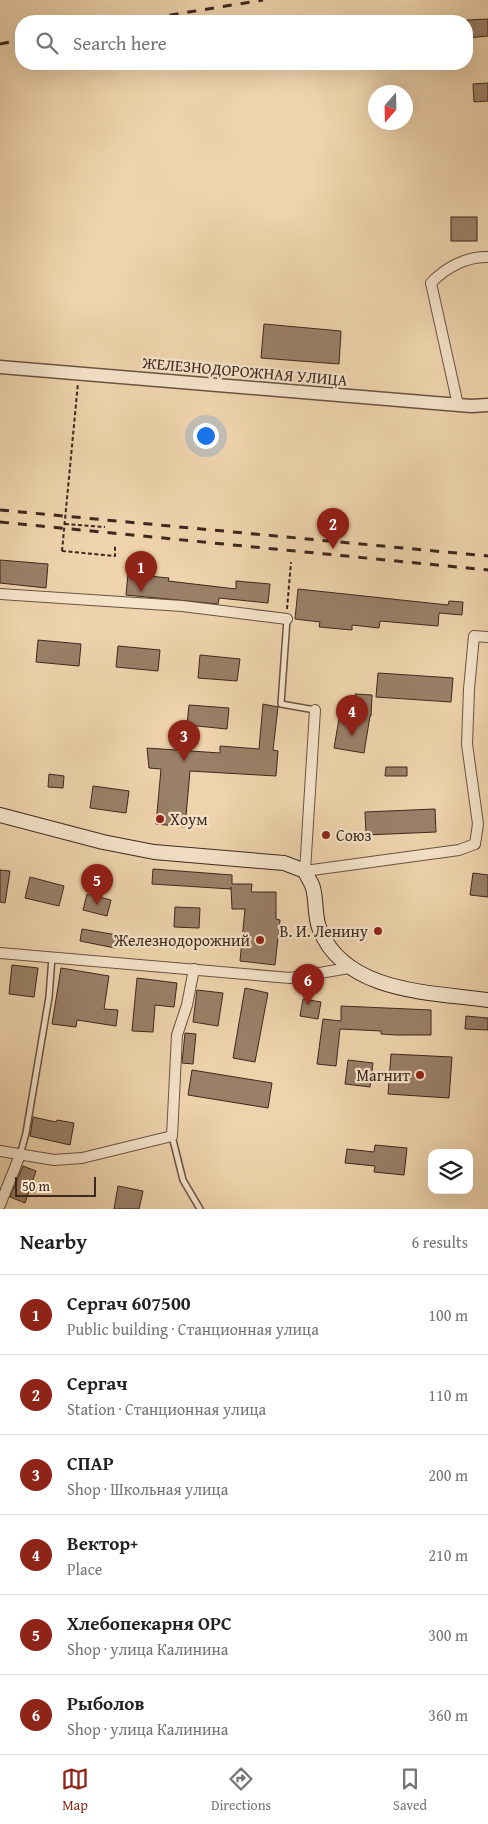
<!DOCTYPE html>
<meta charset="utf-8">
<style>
:root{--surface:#fff;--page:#f2f2f2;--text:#202124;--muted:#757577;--line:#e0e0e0;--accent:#8f2418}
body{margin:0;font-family:"Gentium Book Plus",serif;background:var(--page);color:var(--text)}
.controls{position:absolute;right:15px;bottom:15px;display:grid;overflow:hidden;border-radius:10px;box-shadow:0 5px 20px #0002}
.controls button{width:45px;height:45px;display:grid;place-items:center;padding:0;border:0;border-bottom:1px solid var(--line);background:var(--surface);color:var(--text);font:25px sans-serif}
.compass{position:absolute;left:368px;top:85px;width:45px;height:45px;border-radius:50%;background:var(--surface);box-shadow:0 5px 20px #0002;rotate:200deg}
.scale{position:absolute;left:15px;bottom:12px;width:81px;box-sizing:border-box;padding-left:5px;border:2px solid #3e271f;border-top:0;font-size:14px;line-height:18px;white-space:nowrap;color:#3e271f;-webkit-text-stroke:4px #f4e2c9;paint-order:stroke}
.you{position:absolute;left:205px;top:435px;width:18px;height:18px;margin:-12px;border:4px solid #fff;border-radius:50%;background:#1a73e8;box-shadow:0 0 0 8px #1a73e833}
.badge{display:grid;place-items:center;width:32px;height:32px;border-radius:50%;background:var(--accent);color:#fff;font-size:16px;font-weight:700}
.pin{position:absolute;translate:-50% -41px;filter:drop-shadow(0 1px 2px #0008)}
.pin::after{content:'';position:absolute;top:26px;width:18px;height:15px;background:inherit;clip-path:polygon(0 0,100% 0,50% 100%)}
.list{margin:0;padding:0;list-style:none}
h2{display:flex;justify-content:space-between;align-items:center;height:65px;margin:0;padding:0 20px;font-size:21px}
h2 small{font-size:16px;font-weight:400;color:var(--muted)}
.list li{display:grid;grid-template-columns:32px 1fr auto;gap:15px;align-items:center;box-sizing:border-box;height:80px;padding:0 20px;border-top:1px solid var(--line)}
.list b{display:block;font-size:19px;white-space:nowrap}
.list p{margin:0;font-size:16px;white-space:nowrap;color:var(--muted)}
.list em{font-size:16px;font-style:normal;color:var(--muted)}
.icon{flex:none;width:28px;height:28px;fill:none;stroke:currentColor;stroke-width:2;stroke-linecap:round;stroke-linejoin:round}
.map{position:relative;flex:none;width:488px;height:1209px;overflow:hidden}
.search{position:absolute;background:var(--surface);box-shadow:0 5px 20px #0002;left:15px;right:15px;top:15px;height:55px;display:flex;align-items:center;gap:12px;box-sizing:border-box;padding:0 18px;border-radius:20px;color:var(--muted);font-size:19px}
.sheet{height:545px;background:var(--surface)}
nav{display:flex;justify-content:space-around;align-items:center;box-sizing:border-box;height:70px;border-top:1px solid var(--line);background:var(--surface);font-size:14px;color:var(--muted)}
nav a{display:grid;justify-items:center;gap:2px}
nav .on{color:var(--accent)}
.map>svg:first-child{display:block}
</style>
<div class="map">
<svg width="488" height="1209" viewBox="0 0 488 1209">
<rect width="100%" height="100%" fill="#eed3ac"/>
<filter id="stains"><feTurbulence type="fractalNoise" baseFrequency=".004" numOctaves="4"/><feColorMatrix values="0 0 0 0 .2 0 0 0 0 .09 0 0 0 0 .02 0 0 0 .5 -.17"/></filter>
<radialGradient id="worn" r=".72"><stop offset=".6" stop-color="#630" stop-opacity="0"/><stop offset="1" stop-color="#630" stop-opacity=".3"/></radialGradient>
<g fill="#9a8068" stroke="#3e271f">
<polygon points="488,19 488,36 467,38 467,20"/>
<polygon points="488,83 488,101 474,102 473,84"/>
<rect x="451" y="217" width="26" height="24"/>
<polygon points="264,324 341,331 339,364 261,358"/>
<polygon points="0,560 48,564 46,588 0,583"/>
<polygon points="128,574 169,578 168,581 236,589 236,581 270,584 268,603 219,598 218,604 126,595"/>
<polygon points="298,589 448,605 449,601 463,602 462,615 439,613 438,626 380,621 379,628 352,625 352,630 319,627 320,622 295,619"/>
<polygon points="38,640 81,644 79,666 36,662"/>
<polygon points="118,646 160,650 158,671 116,667"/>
<polygon points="200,655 240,659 237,681 198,678"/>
<polygon points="378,673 453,678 451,702 376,697"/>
<polygon points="355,694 372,695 371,716 370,716 364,753 334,748 339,719 355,721"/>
<polygon points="263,704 278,707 273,750 278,751 276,776 190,771 185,827 156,824 161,769 149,768 147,748 220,753 220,746 259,749"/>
<polygon points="189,705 229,708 227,729 187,725"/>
<polygon points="386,767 407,767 407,776 385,776"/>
<polygon points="49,774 64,776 63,788 48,787"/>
<polygon points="93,786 129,791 126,813 90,808"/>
<polygon points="435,809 436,832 366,835 365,812"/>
<polygon points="153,869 232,875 232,884 252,884 251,892 276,892 276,919 280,920 275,965 240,961 245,909 232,909 231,887 231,889 152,884"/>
<polygon points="0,870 10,871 5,903 0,902"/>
<polygon points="473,873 488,875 488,897 470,895"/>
<polygon points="30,877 64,886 59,906 25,898"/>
<polygon points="87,894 111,900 107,916 83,910"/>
<polygon points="175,907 200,908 199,928 174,927"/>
<polygon points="82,929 117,935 115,948 80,941"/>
<polygon points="12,965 38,968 34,997 9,994"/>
<polygon points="61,968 109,976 104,1009 118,1010 116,1026 77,1020 76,1027 52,1024"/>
<polygon points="137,978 177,983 174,1007 155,1005 153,1032 132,1031"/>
<polygon points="245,988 268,993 255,1062 233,1058"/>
<polygon points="197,990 223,993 218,1026 193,1022"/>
<polygon points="303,999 321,1002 318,1019 300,1016"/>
<polygon points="341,1006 431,1010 431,1035 396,1035 381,1034 381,1031 340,1029 336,1066 317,1064 323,1019 341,1021"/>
<polygon points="466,1016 488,1018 488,1030 465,1029"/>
<polygon points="185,1033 196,1034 193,1064 182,1063"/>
<polygon points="391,1054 452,1057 449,1098 388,1094"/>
<polygon points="348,1060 373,1063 370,1087 345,1084"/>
<polygon points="192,1070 272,1083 268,1108 188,1095"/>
<polygon points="33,1117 56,1122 57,1120 74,1123 70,1145 30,1136"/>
<polygon points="375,1145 407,1148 404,1175 374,1172 375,1166 345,1163 347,1149 374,1152"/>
<polygon points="23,1166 36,1171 25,1203 10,1197"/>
<polygon points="118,1186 143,1191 139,1209 114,1209"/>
</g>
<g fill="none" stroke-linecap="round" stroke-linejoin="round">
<defs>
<g id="service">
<polyline points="287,619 281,704 315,710"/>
<polyline points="172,1136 183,1180 200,1209"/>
<polyline points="20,1155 26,1133 49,997 52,957"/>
</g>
<g id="minor">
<path d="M 458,405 L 431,283 C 445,268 467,256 488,257"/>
<polyline points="0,594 182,606 287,619"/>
<polyline points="315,710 305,871 459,850 475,844 478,824 467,744 469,689 474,636 488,637"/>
<polyline points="0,953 290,978 349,968"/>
<polyline points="0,1151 54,1160 82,1158 172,1136 177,1035 187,1005 194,969"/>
<polyline points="0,1205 20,1155"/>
</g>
<polyline id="tertiary" points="0,367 471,406 488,405"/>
<path id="secondary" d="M 0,815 L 103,842 L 154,852 L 284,863 L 305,871 C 307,877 312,883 313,888 C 317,902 314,917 320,930 C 346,993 430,992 488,1000"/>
</defs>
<use href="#service" stroke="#6a5242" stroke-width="8"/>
<use href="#minor" stroke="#6a5242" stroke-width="12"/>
<use href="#tertiary" stroke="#6a5242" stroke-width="15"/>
<use href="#secondary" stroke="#3e271f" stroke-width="16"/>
<g stroke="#3e271f" stroke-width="2" stroke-dasharray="4 2.5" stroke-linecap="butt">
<polyline points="65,524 105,527"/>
<polyline points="62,551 115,556 115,545"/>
<polyline points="287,609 291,562"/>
</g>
<use href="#service" stroke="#f4e2c9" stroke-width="5"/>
<use href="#minor" stroke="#f4e2c9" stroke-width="10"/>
<use href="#tertiary" stroke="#f4e2c9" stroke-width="12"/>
<use href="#secondary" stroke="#f4e2c9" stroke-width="14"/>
<g stroke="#3e271f" stroke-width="3" stroke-dasharray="9 9" stroke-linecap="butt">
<polyline points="134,21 263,0"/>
<polyline points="0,44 21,40"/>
<polyline points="0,510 488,556"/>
<polyline points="0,522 488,570"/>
</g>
<polyline stroke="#3e271f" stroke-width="2" stroke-dasharray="4 2.5" stroke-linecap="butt" points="62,551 78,383"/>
</g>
<g fill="#8f2418" stroke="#f4e2c9" stroke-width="2">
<circle cx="160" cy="819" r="5"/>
<circle cx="326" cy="835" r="5"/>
<circle cx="378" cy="931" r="5"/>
<circle cx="260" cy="940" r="5"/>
<circle cx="420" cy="1075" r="5"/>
</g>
<g text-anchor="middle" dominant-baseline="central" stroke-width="4.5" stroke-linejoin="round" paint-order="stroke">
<g font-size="16" fill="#3e271f" stroke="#f4e2c9">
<text transform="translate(245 371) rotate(5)">ЖЕЛЕЗНОДОРОЖНАЯ УЛИЦА</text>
</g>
<g font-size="16" fill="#3e271f" stroke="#f4e2c9" text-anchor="end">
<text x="170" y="819" text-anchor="start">Хоум</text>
<text x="336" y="835" text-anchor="start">Союз</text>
<text x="368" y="931">В. И. Ленину</text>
<text x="250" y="940">Железнодорожний</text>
<text x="410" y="1075">Магнит</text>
</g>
</g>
<rect width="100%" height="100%" filter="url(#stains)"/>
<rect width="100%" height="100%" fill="url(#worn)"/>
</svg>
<div class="controls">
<button><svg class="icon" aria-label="layers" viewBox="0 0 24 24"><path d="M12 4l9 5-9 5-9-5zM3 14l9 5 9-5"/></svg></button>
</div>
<svg class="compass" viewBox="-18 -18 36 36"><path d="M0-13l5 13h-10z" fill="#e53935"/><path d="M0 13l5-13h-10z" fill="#757577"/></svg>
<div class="scale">50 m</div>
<div class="you"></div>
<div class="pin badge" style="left:141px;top:592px">1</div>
<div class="pin badge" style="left:333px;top:549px">2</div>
<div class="pin badge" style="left:184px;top:761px">3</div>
<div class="pin badge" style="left:352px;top:736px">4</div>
<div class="pin badge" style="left:97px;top:905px">5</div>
<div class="pin badge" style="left:308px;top:1005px">6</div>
<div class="search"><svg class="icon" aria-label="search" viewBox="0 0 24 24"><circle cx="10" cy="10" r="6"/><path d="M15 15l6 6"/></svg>Search here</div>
</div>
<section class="sheet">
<h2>Nearby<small>6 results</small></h2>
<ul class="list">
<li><span class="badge">1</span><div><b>Сергач 607500</b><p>Public building · Станционная улица</p></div><em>100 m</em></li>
<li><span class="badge">2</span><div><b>Сергач</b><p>Station · Станционная улица</p></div><em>110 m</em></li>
<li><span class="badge">3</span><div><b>СПАР</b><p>Shop · Школьная улица</p></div><em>200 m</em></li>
<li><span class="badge">4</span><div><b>Вектор+</b><p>Place</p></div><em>210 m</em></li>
<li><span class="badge">5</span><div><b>Хлебопекарня ОРС</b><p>Shop · улица Калинина</p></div><em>300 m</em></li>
<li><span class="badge">6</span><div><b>Рыболов</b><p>Shop · улица Калинина</p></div><em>360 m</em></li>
</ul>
</section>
<nav>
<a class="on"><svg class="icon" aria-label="map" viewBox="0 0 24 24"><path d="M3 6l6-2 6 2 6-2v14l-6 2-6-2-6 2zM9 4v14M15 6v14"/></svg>Map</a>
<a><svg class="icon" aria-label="directions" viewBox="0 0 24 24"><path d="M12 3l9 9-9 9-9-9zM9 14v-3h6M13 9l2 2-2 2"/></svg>Directions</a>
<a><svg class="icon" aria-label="saved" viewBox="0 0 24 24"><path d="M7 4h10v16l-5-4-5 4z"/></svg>Saved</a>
</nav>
